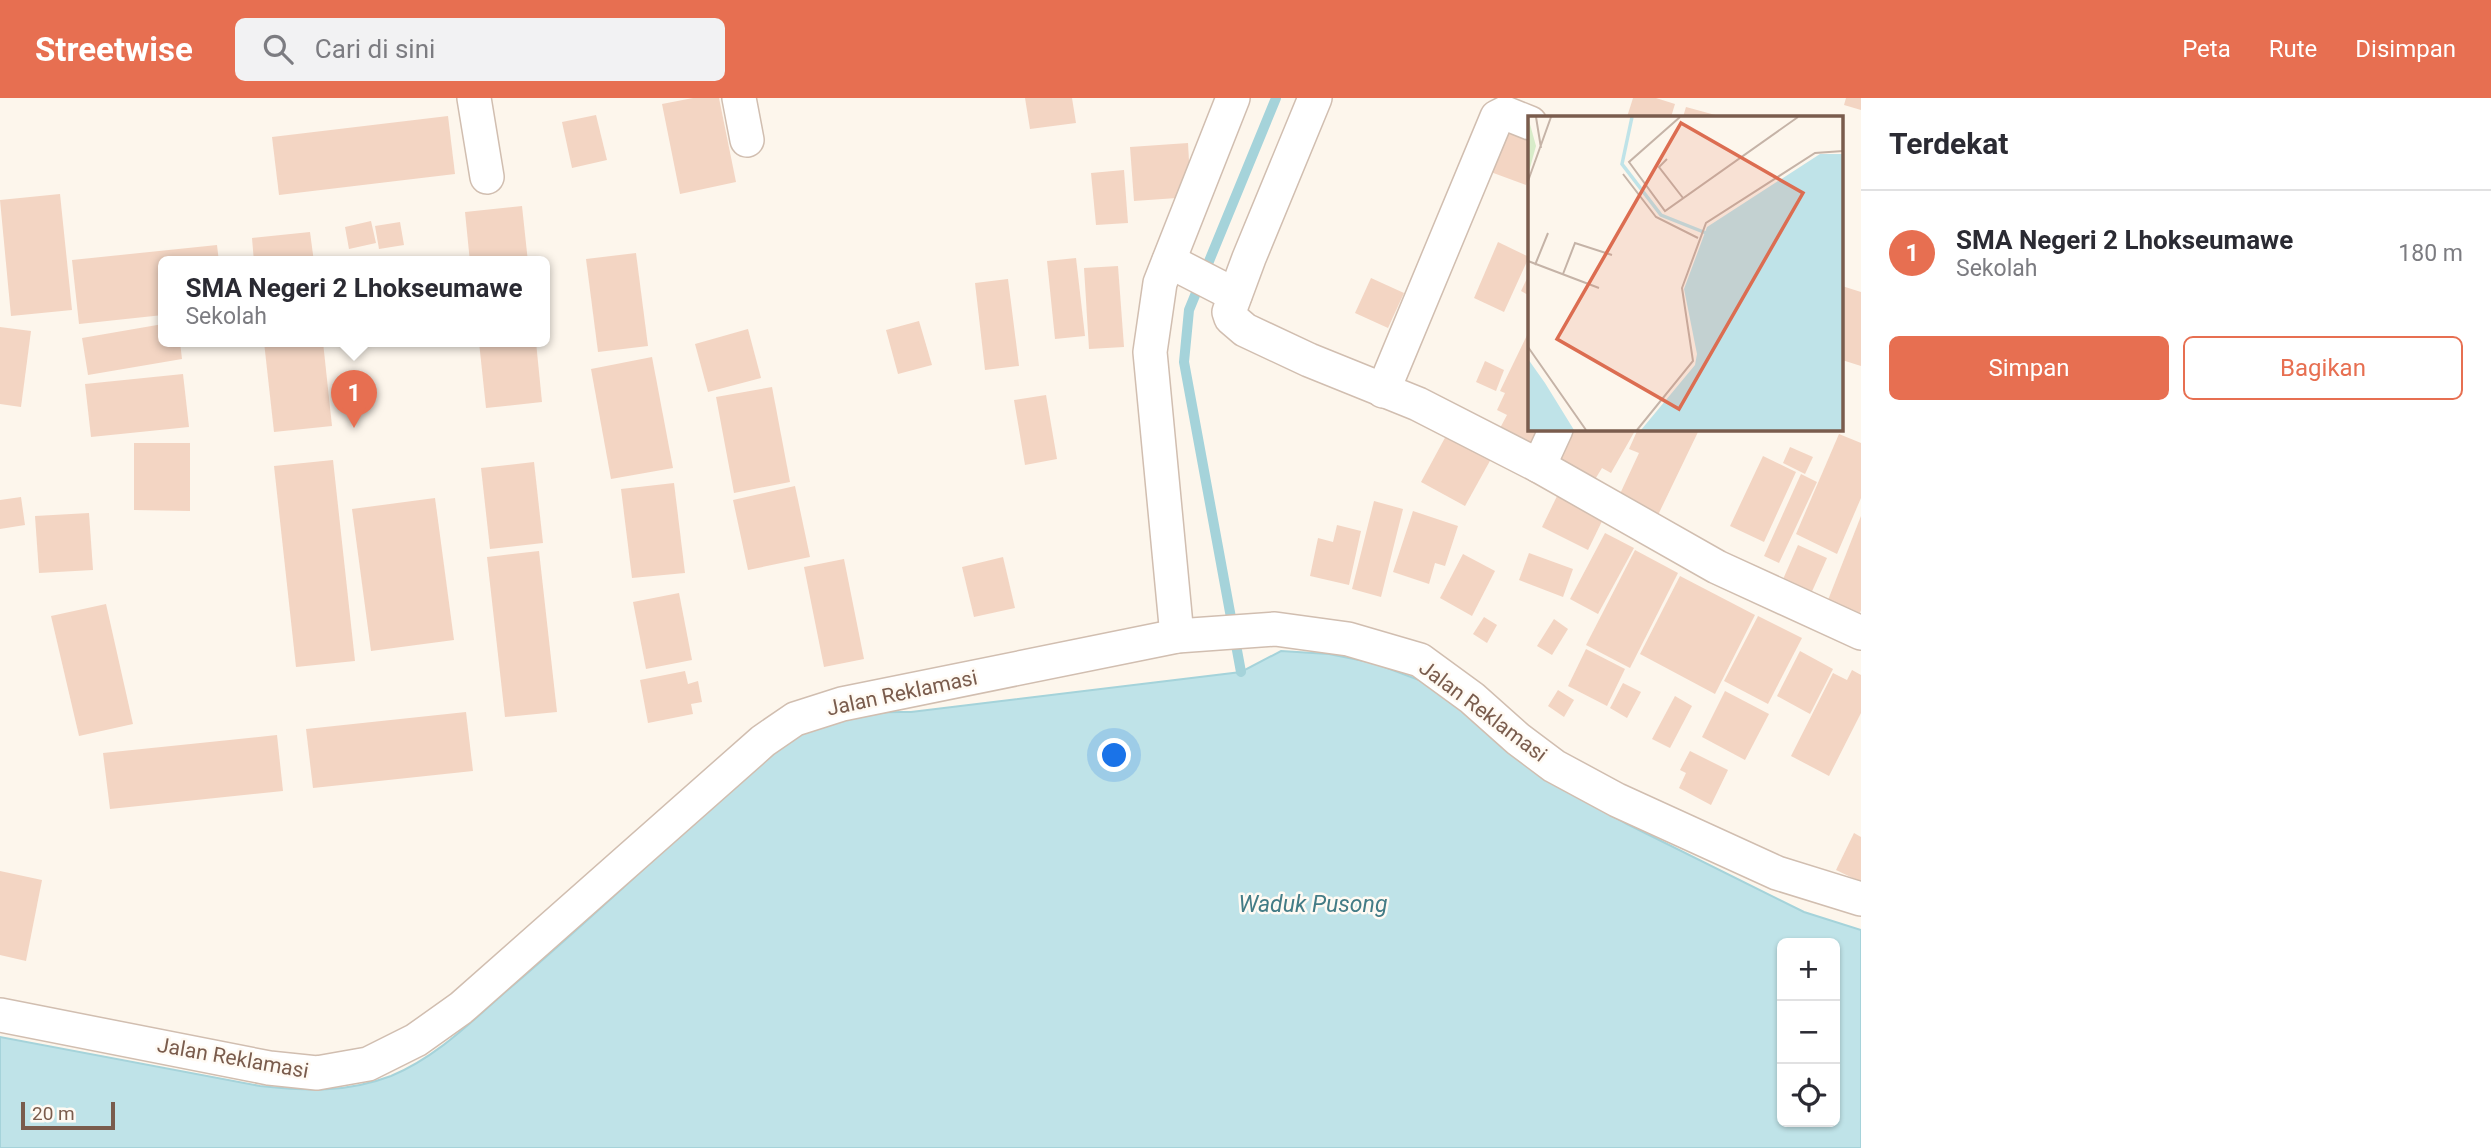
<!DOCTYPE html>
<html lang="id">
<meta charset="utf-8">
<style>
:root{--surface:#fff;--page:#f2f2f3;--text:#2b2b33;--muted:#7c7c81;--line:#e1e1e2;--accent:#e76f51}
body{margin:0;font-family:Roboto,sans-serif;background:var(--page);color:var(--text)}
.controls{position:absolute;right:21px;bottom:21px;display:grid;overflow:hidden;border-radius:10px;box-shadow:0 2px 5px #0004}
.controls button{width:63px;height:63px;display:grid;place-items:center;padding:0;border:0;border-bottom:2px solid var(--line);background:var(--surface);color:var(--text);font:35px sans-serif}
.scale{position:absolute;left:21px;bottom:18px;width:94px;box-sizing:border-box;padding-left:7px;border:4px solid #7a5c4d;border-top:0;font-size:19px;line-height:24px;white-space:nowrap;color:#7a5c4d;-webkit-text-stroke:5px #fffaf3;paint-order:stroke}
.you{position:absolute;left:1115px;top:658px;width:24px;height:24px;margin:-18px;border:5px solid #fff;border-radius:50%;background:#1a73e8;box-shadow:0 0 0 10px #1a73e833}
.badge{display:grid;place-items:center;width:46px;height:46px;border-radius:50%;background:var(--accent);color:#fff;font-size:23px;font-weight:700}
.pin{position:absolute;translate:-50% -58px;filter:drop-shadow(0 2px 4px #0008)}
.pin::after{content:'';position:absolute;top:37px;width:24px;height:21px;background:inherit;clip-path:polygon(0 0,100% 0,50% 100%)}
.popup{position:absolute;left:158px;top:158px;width:392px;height:91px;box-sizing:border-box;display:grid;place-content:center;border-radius:10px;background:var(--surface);filter:drop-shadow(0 2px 5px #0005);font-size:23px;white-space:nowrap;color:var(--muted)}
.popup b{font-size:26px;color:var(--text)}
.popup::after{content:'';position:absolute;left:50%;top:100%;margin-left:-14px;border:14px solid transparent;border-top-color:var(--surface)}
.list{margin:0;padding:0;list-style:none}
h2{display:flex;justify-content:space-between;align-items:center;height:91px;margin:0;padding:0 28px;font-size:30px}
h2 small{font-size:23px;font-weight:400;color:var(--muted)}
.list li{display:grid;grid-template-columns:46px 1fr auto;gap:21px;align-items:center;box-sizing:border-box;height:126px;padding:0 28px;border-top:2px solid var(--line)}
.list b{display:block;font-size:26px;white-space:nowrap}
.list p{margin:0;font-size:23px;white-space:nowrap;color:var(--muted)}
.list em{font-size:23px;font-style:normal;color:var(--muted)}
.actions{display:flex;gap:14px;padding:21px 28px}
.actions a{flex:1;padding:16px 0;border:2px solid var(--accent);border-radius:10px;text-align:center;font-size:24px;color:var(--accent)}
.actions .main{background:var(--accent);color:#fff}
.icon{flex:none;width:38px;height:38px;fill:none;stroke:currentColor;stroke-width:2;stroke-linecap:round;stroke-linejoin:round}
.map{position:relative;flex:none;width:1861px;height:1050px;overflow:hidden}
header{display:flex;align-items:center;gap:42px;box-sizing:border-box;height:98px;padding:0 35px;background:var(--accent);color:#fff}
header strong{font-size:33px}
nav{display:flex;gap:38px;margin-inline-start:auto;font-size:24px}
.search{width:490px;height:63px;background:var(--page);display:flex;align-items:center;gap:18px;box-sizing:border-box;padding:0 24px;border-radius:10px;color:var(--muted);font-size:26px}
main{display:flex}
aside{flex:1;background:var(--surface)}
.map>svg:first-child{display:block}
</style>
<header>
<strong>Streetwise</strong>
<div class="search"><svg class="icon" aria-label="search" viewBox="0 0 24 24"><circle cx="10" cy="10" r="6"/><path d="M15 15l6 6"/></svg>Cari di sini</div>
<nav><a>Peta</a><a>Rute</a><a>Disimpan</a></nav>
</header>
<main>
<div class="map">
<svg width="1861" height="1050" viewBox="0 0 1861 1050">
<rect width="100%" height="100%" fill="#fdf6ec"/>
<path fill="#bfe3e8" stroke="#a5d3da" stroke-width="2" fill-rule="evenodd" d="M 1281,553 L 1329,556 L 1374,565 L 1419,582 L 1470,617 L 1495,643 L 1539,676 L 1627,726 L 1804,814 L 1861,832 L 1861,1050 L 0,1050 L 0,939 L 260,988 C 307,993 346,995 391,978 C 437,959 473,922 510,890 C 597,816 679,738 763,661 C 775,653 787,644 799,637 C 833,618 873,613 911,614 L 1241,574 ZM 1782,845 L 1835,845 L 1835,1024 L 1782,1024 Z"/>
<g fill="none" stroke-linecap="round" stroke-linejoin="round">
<polyline stroke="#a5d3da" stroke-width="10" points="1241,574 1184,264 1189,212 1276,0"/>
</g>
<g fill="#f3d5c3">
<polygon points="693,0 719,0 736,84 680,96 662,6"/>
<polygon points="1025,0 1072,0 1076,25 1030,31"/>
<polygon points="1633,0 1656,0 1675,6 1671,19 1627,19"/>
<polygon points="1846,0 1861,0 1861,12 1844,7"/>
<polygon points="1686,9 1719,18 1719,19 1683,19"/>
<polygon points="596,17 607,62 572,70 562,24"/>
<polygon points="448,18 455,76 279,97 272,39"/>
<polygon points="1506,24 1530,33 1530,74 1526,87 1488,73"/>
<polygon points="1188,45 1191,99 1134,103 1130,49"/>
<polygon points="1124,72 1128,125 1096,127 1091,75"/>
<polygon points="60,96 72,212 11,218 0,102"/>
<polygon points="522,108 528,164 470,164 465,114"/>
<polygon points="371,123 376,145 349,151 345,129"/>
<polygon points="400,124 404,147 379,151 375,128"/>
<polygon points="310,134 314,164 254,164 252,140"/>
<polygon points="1498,144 1529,159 1504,214 1474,200"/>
<polygon points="217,147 219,164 163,164 163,217 79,226 72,162"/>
<polygon points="636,155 648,248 598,254 586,161"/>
<polygon points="1076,160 1085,238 1055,241 1047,163"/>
<polygon points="1118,168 1124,249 1089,251 1084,170"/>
<polygon points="1530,174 1530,198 1521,193"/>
<polygon points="1371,180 1404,195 1388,230 1355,215"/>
<polygon points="1008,181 1019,268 985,272 975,185"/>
<polygon points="1842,188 1861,194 1861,268 1842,262"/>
<polygon points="919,223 932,267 898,276 886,232"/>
<polygon points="163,226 163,244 180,244 182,261 88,277 82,240"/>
<polygon points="0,229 31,233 21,309 0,306"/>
<polygon points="748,231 761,280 708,294 695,246"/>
<polygon points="1530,231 1530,331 1538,331 1529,348 1499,332 1507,317 1497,312 1505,295 1500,293"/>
<polygon points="264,244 323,244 332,328 274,334"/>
<polygon points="479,244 536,244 542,304 486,310"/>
<polygon points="652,259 673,370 611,381 591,271"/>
<polygon points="1485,263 1504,272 1496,293 1476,284"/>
<polygon points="183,276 189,329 91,339 85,286"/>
<polygon points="772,289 790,384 734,395 716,299"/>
<polygon points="1046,297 1057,361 1025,367 1014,302"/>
<polygon points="1571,331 1636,331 1611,375 1602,370 1594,383 1554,361"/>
<polygon points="1638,331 1690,331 1698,334 1658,417 1619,398 1639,355 1629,351"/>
<polygon points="1447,336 1491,361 1465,408 1421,384"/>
<polygon points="1839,336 1861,345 1861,400 1837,456 1796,436"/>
<polygon points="134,345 190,345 190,413 134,412"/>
<polygon points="1790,349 1813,359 1805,376 1783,365"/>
<polygon points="1763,358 1796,374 1764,444 1730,428"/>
<polygon points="333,362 355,563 296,569 274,368"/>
<polygon points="534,364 543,445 490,451 481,370"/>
<polygon points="1801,376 1817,384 1779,465 1764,458"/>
<polygon points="674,385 685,475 632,480 621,391"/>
<polygon points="795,388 810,459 748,472 733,402"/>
<polygon points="1560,392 1606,415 1588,452 1542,429"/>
<polygon points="21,399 25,427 0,431 0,402"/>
<polygon points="435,400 454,542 371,553 352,411"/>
<polygon points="1374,403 1403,411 1381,499 1352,491"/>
<polygon points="1413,413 1458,428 1445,468 1435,465 1429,486 1393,474"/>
<polygon points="89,415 93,472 39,475 35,418"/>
<polygon points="1861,418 1861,512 1860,515 1828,502"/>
<polygon points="1337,427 1361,433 1349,487 1310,478 1318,440 1333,444"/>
<polygon points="1605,435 1634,450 1598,516 1570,501"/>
<polygon points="1798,447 1827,460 1805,509 1777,495"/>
<polygon points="1635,452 1678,475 1630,570 1586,547"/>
<polygon points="539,453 557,614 505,619 487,459"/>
<polygon points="1529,455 1573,471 1563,499 1519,482"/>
<polygon points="1463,456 1495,473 1472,518 1440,500"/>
<polygon points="1003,459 1015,510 974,519 962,469"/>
<polygon points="844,461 864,561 824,569 804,469"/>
<polygon points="1680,478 1755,517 1715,596 1640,556"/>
<polygon points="679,495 692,562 646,571 633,504"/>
<polygon points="106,506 133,626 79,638 51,518"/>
<polygon points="1758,518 1802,540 1768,606 1724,583"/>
<polygon points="1484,519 1497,527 1487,545 1473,536"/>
<polygon points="1554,521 1568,531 1552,557 1537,548"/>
<polygon points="1586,551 1625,571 1607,608 1568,588"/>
<polygon points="1800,553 1833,571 1810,616 1777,598"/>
<polygon points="1852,572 1861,577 1861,615 1829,678 1791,658 1833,575 1847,582"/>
<polygon points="685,573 688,586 698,583 702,604 691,606 693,616 648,625 640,582"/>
<polygon points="1623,585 1641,594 1627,620 1610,610"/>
<polygon points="1558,592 1574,602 1564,619 1548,608"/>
<polygon points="1725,593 1769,616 1745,662 1702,639"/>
<polygon points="1675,598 1692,608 1670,650 1652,641"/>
<polygon points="466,614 473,673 313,690 306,631"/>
<polygon points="277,637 283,693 110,711 103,655"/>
<polygon points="1690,653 1728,672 1711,707 1679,690 1686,675 1680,672"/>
<polygon points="1854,735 1861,739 1861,784 1836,772"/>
<polygon points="0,773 42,782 26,863 0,857"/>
</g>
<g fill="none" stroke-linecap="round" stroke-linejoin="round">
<defs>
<g id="minor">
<polyline points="474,0 487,79"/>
<polyline points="739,0 747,42"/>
<polyline points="1315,0 1249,160 1229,214 1231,220 1245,232 1309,262 1418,306 1539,368 1717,469 1861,535"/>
<polyline points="1169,163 1235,197"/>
<polyline points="1383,293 1497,19 1505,15 1530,25"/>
<polyline points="1539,368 1556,331"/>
<polyline points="1177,538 1150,254 1160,185 1233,0"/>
<polyline points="0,917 269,970 317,975 368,966 416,942 461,910 763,643 795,621 842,606 1177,538 1275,531 1348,541 1420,562 1472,600 1518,641 1554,668 1617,702 1777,775 1861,801"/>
</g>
</defs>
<use href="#minor" stroke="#d1beb0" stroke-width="36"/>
<use href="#minor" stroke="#fff" stroke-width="33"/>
</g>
<g text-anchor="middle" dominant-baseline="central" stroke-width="5" stroke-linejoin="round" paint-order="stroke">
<g font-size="21" fill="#7a5c4d" stroke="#fffaf3">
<text transform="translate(902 595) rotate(-12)">Jalan Reklamasi</text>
<text transform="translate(1483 613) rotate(37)">Jalan Reklamasi</text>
<text transform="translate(233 960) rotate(10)">Jalan Reklamasi</text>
</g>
<g font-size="23" font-style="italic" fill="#437c86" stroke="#fffaf3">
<text x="1313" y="806">Waduk Pusong</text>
</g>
</g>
<g transform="translate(1528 18)">
<rect width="315" height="315" fill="#fdf6ec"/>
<path d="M 0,1 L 8,30 L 0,59 Z" fill="#d8ecc9"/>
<path d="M 292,38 L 315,38 L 315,314 L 113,314 L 167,249 L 169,238 L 156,173 L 179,111 ZM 0,243 L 17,267 L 46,314 L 0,314 Z" fill="#bfe3e8"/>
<path fill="none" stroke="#bfe3e8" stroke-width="3.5" d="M 104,1 L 94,48 L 133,99 L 178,117"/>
<path fill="none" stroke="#c5b3a7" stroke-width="2" d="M 8,1 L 13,32M 152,1 L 101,46 L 137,95 L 270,1M 139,43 L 131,51 L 155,82M 95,58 L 128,101 L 170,122M 0,65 L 23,1M 0,145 L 71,172M 7,149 L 20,117M 35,158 L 47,127 L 84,139M 0,231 L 58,314M 109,314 L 165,245 L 154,172 L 178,107 L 287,37 L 315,35"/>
<path fill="#dc6d51" fill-opacity="0.15" stroke="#dc6d51" stroke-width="3.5" d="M 153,7 L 275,77 L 151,293 L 29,223 Z"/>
<rect width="315" height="315" fill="none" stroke="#7a5c4d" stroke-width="3.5"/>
</g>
</svg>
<div class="controls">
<button>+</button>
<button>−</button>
<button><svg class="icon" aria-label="locate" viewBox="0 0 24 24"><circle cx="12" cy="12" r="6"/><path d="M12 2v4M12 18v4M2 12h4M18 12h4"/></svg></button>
</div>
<div class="scale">20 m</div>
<div class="you"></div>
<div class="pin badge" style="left:354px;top:330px">1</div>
<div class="popup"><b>SMA Negeri 2 Lhokseumawe</b>Sekolah</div>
</div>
<aside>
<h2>Terdekat<small></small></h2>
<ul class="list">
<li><span class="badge">1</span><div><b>SMA Negeri 2 Lhokseumawe</b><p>Sekolah</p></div><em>180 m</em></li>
</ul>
<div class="actions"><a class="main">Simpan</a><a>Bagikan</a></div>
</aside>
</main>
